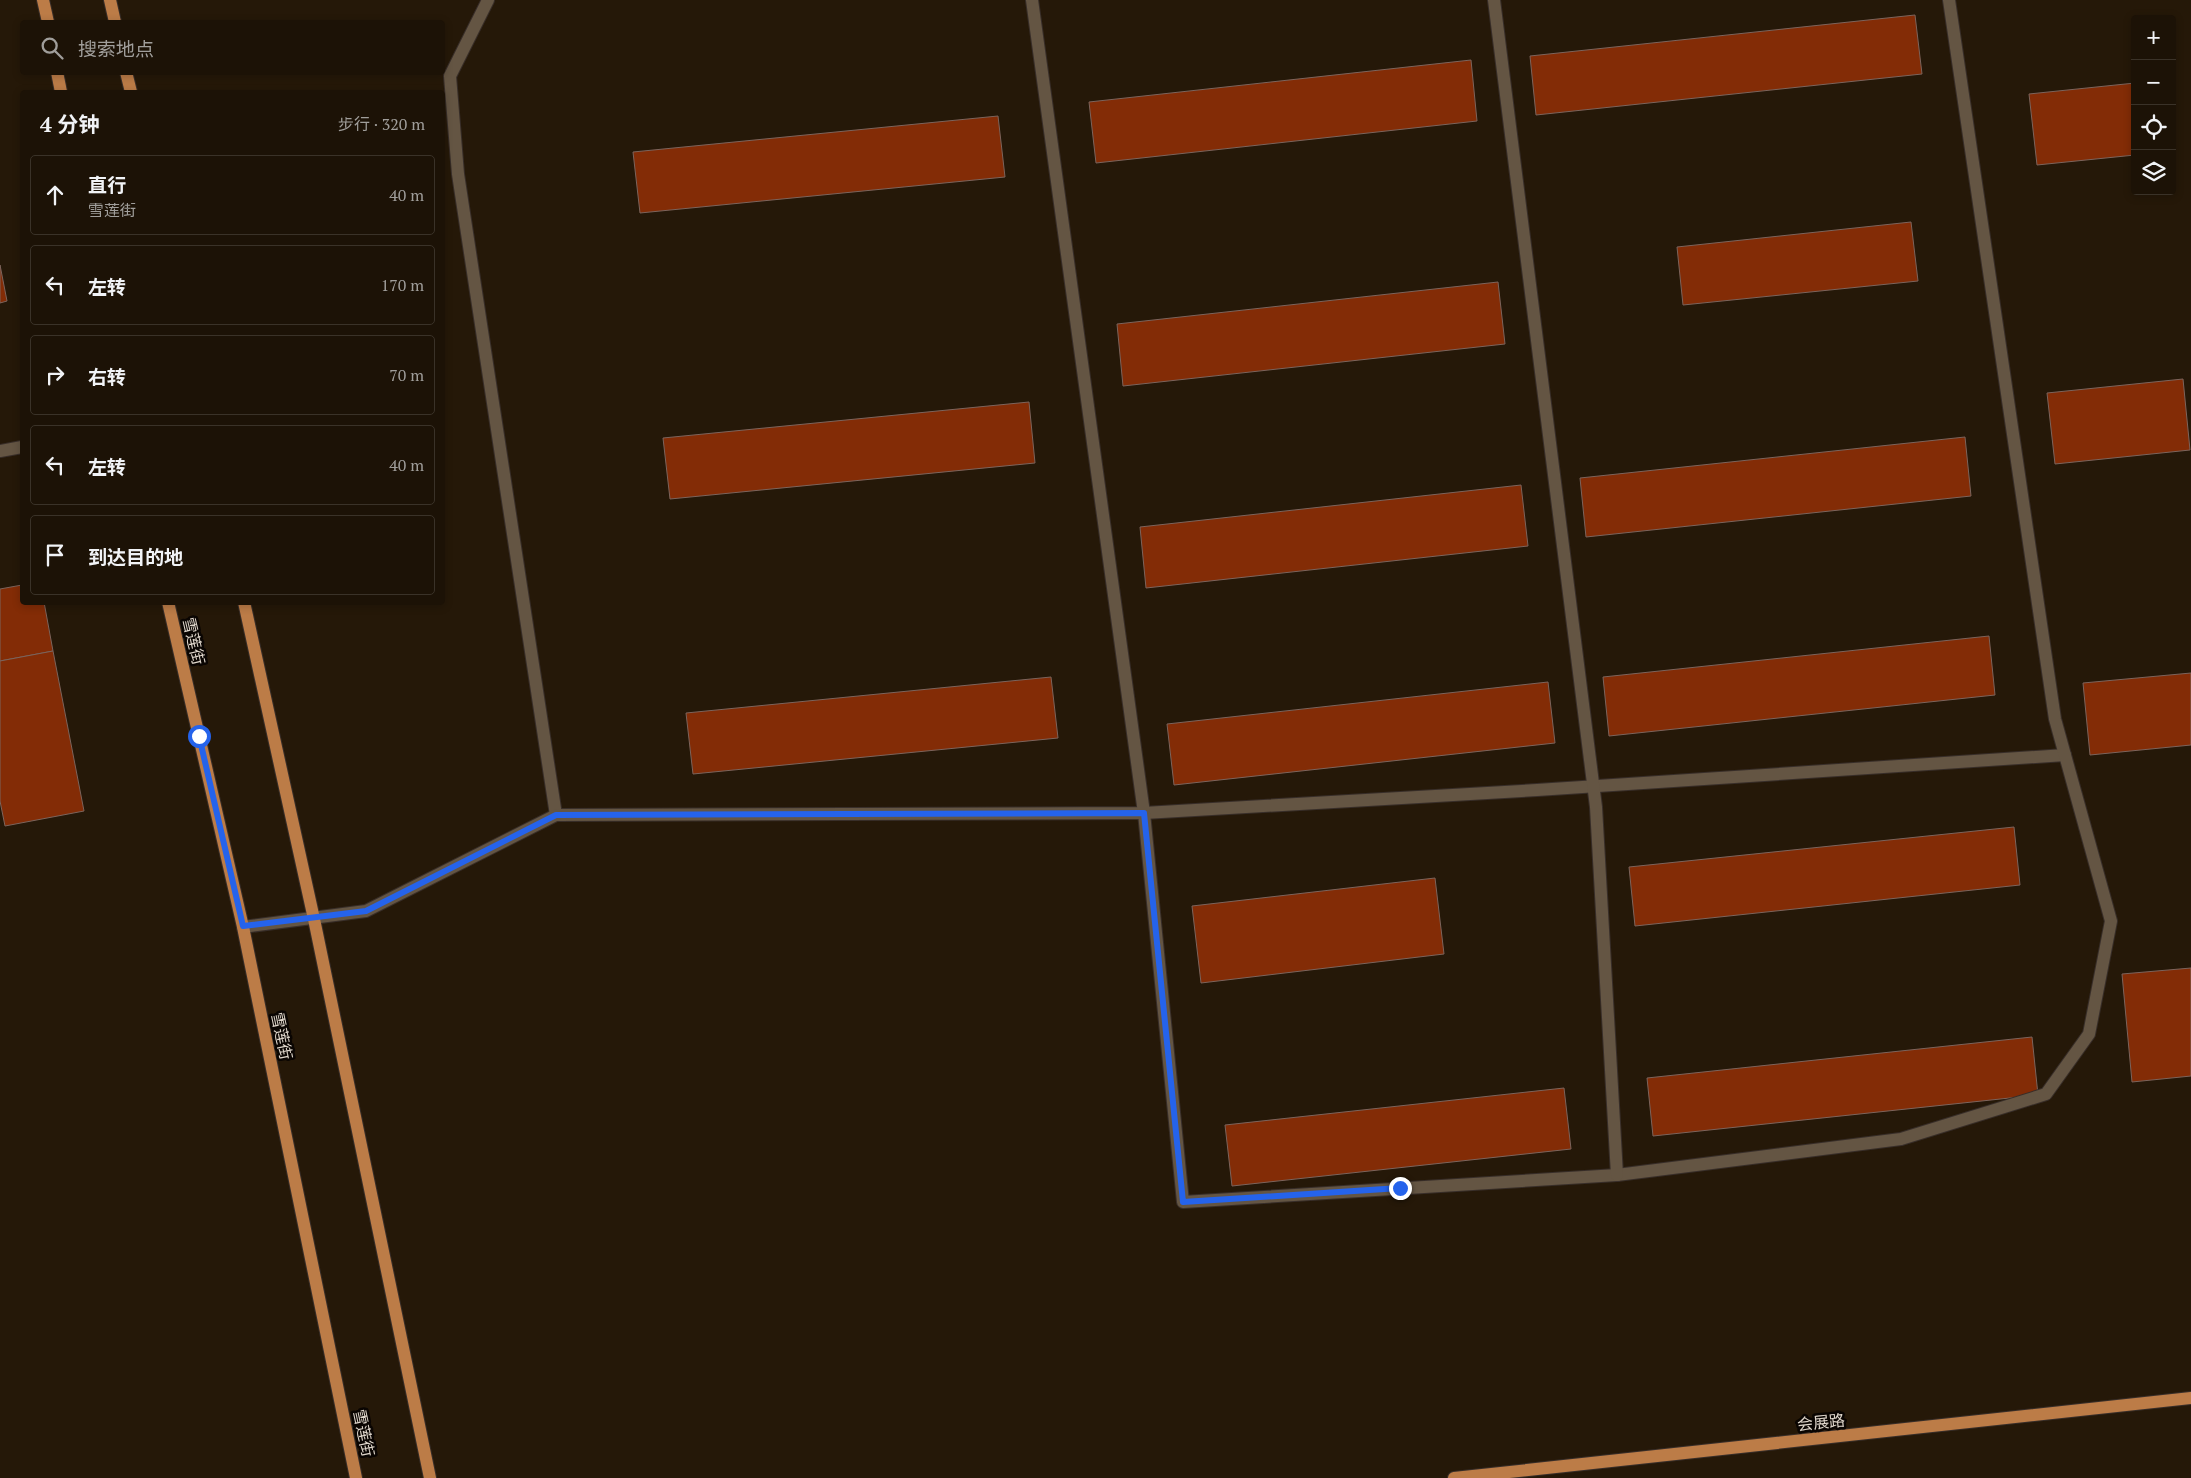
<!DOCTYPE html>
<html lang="zh">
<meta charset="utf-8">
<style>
:root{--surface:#1c1206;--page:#292014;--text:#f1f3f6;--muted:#a09e9b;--line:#3a3228}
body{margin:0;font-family:"PT Serif","Noto Sans SC",serif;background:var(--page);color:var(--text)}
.controls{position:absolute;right:15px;top:15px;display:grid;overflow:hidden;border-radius:5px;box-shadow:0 2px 8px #0003}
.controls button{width:45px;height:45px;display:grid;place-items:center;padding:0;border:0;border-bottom:1px solid var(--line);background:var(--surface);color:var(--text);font:25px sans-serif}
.stop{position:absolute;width:15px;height:15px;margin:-11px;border:4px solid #2563eb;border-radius:50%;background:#fff}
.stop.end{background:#2563eb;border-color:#fff;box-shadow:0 1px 5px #0008}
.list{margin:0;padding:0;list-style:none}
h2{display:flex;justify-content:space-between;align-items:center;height:65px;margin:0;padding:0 20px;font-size:21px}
h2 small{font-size:16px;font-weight:400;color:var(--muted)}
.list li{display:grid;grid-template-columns:32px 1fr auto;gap:15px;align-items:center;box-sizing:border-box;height:80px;margin:0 10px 10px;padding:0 10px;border:1px solid var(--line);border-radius:5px}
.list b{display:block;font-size:19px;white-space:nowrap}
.list p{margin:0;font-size:16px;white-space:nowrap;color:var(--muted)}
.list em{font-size:16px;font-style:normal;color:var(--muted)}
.icon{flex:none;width:28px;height:28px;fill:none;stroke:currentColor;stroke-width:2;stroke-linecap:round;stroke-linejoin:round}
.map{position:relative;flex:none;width:2191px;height:1478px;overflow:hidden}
.search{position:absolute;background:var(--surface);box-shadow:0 2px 8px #0003;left:20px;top:20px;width:425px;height:55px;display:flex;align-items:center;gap:12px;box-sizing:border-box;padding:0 18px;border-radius:5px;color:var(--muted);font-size:19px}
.panel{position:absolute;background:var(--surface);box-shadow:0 2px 8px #0003;left:20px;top:90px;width:425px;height:515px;border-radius:5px}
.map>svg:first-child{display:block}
</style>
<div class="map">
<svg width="2191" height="1478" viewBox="0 0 2191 1478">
<rect width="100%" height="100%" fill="#251808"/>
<g fill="#832c06" stroke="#7c645c">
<polygon points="1915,15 1922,74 1536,115 1530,56"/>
<polygon points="1471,60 1477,121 1096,163 1089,102"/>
<polygon points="2135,83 2135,155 2037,165 2029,94"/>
<polygon points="998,116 1005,177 640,213 633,152"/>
<polygon points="1911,222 1918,281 1683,305 1677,247"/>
<polygon points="0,265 7,301 0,303"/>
<polygon points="1498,282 1505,344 1123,386 1117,324"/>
<polygon points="2183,379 2190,450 2055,464 2047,393"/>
<polygon points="1029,402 1035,463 670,499 663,438"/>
<polygon points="1965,437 1971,496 1586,537 1580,478"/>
<polygon points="1521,485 1528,546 1146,588 1140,527"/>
<polygon points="22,585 22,602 44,602 53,651 0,661 0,589"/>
<polygon points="1989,636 1995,695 1609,736 1603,677"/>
<polygon points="53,651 84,811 5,826 0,801 0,661"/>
<polygon points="2191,673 2191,745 2090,755 2083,683"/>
<polygon points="1051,677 1058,738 693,774 686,713"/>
<polygon points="1548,682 1555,743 1174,785 1167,724"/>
<polygon points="2014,827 2020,885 1635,926 1629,867"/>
<polygon points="1435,878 1444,954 1201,983 1192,906"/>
<polygon points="2191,968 2191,1076 2132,1082 2122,974"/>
<polygon points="2032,1037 2038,1095 1653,1136 1647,1078"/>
<polygon points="1564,1088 1571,1149 1232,1186 1225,1125"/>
</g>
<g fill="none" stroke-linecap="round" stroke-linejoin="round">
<defs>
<g id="minor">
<polyline points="488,0 450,76 458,174 556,815 1144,813 1537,790 2065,755"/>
<polyline points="1032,0 1144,813 1183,1202 1617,1175 1901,1139 2046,1094 2089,1034 2111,921 2055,719 1949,0"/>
<polyline points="1494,0 1596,807 1617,1175"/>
<polyline points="0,451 22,447"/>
<polyline points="243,927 366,911 556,815"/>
</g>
<g id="primary">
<polyline points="43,0 48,22"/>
<polyline points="110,0 115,22"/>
<polyline points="57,72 61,92"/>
<polyline points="126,72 131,92"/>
<polyline points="168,602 243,927 356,1478"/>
<polyline points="244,602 314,919 430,1478"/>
<polyline points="1454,1478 2191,1398"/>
</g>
</defs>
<use href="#minor" stroke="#382e29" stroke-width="14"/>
<use href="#primary" stroke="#382e29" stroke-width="14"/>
<use href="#minor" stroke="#645543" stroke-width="12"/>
<use href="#primary" stroke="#bc7c47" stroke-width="12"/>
</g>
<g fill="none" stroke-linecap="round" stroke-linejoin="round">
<polyline stroke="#2563eb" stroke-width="6" points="199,736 243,926 366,911 556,815 1144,813 1183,1202 1400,1188"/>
</g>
<g text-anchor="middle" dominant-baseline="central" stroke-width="5" stroke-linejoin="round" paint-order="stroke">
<g font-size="16" fill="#dfd6cb" stroke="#0a0502">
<text transform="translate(194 641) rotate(77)">雪莲街</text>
<text transform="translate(282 1036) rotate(78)">雪莲街</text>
<text transform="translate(1821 1422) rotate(-6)">会展路</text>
<text transform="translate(364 1433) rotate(78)">雪莲街</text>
</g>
</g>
</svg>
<div class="controls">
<button>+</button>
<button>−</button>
<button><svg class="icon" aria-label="locate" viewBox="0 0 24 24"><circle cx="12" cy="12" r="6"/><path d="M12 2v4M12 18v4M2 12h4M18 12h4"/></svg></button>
<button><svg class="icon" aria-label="layers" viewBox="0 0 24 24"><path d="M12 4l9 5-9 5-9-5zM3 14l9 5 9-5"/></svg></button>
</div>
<div class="stop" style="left:199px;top:736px"></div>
<div class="stop end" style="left:1400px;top:1188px"></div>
<div class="search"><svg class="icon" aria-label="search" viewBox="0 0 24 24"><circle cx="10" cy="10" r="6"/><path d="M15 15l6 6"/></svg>搜索地点</div>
<section class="panel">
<h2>4 分钟<small>步行 · 320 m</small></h2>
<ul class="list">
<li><svg class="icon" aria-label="ahead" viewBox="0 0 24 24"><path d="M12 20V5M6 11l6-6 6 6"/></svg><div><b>直行</b><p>雪莲街</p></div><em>40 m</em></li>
<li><svg class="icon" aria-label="left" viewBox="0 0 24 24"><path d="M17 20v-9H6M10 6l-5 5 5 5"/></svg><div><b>左转</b></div><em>170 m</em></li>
<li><svg class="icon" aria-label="right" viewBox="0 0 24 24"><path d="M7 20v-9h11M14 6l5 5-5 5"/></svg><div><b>右转</b></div><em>70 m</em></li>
<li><svg class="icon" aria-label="left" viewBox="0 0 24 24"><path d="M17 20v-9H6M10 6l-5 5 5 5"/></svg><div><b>左转</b></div><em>40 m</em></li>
<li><svg class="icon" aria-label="arrive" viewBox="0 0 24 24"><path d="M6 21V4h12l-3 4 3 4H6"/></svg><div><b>到达目的地</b></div></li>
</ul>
</section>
</div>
